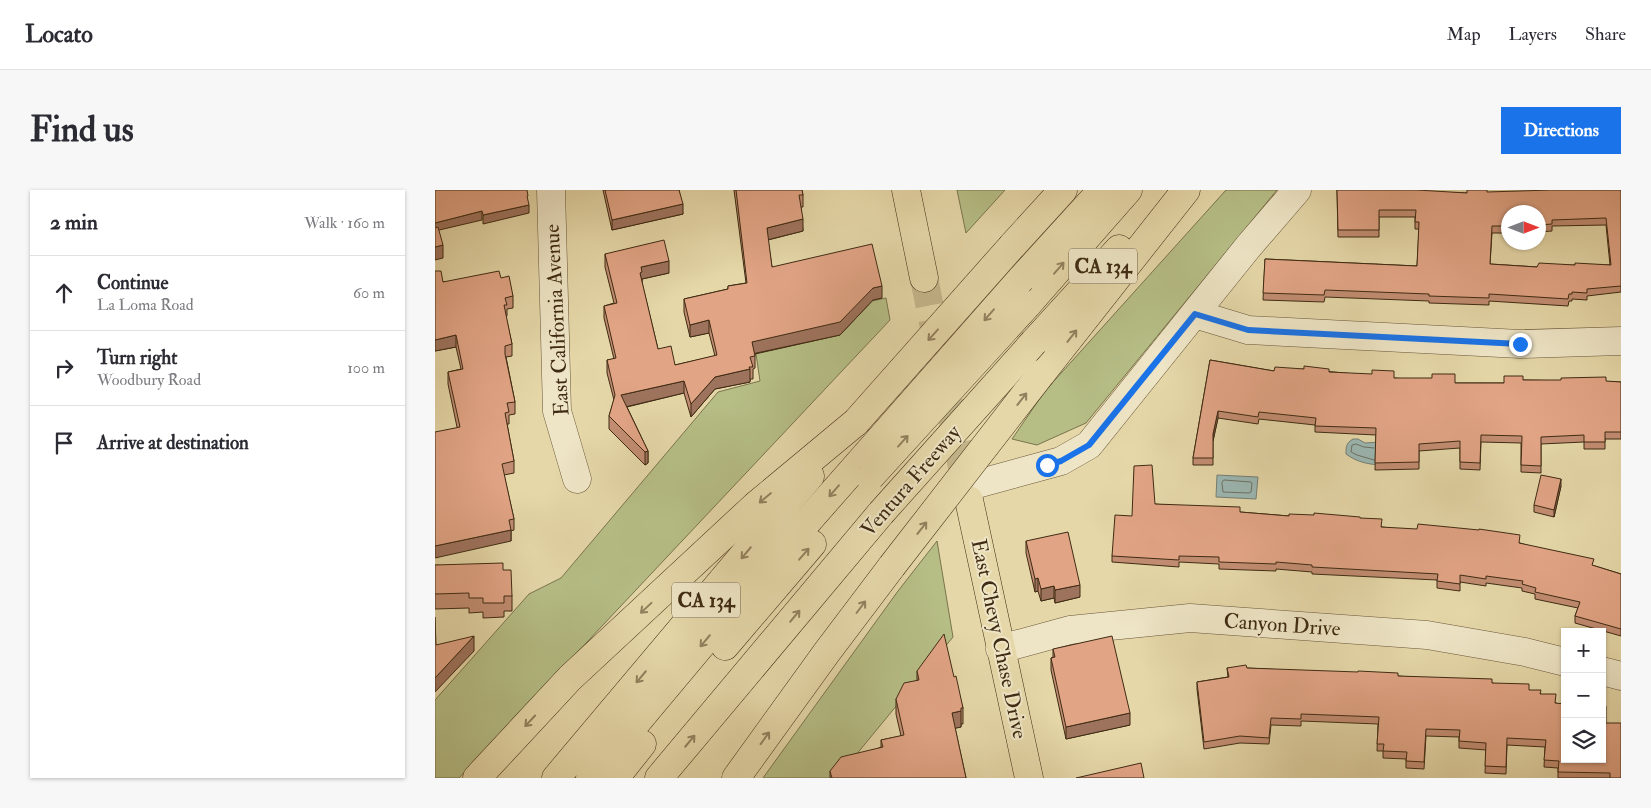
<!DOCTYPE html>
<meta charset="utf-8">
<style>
:root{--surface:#fff;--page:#f7f7f7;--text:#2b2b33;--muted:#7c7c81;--line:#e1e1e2;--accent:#1a73e8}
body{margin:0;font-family:"IM FELL Double Pica",serif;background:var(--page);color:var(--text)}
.controls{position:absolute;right:15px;bottom:15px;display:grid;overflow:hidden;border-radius:0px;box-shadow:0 1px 4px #0004}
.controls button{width:45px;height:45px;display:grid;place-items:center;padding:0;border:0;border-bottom:1px solid var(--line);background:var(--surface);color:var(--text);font:25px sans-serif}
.compass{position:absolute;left:1066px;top:15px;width:45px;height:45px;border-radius:50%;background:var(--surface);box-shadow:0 1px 4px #0004;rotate:90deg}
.stop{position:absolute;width:15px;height:15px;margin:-11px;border:4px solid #1a73e8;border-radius:50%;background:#fff}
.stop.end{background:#1a73e8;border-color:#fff;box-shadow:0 1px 5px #0008}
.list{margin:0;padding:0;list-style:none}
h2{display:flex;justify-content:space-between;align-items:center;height:65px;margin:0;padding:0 20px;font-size:21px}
h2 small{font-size:16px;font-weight:400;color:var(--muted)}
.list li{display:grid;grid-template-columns:32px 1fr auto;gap:15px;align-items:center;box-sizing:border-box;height:75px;padding:0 20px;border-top:1px solid var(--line)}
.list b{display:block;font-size:19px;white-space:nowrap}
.list p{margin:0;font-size:16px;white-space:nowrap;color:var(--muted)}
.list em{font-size:16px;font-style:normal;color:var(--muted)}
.icon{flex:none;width:28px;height:28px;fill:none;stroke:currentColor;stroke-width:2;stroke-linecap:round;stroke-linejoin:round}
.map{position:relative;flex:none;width:1186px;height:588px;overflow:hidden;border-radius:0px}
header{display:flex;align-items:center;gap:30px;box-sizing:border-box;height:70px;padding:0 25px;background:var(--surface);border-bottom:1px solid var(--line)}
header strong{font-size:24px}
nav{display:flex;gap:28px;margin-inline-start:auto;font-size:18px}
.intro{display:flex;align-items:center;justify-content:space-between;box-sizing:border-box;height:120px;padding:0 30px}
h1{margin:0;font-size:35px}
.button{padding:12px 22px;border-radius:0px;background:var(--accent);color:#fff;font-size:18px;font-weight:700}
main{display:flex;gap:30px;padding:0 30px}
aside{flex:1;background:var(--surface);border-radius:0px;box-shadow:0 1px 4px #0004}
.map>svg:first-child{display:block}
</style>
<header>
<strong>Locato</strong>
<nav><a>Map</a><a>Layers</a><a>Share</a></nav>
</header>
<div class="intro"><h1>Find us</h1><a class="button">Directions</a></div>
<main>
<aside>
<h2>2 min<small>Walk · 160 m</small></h2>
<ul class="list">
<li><svg class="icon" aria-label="ahead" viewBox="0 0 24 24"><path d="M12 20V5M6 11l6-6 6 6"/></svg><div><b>Continue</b><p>La Loma Road</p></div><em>60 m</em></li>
<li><svg class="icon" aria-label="right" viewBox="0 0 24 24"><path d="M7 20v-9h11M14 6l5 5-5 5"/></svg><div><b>Turn right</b><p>Woodbury Road</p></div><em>100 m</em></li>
<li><svg class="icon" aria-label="arrive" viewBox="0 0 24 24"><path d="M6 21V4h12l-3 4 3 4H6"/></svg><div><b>Arrive at destination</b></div></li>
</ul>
</aside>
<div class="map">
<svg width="1186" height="588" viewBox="0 0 1186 588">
<rect width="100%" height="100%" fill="#e5d7a8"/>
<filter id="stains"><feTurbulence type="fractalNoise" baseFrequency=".004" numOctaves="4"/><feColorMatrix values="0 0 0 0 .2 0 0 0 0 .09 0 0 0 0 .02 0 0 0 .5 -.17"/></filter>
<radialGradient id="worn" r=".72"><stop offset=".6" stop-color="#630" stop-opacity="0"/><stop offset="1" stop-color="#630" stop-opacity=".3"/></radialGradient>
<g fill="#b6be86" stroke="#7a744c">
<polygon points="522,0 570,0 531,43"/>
<polygon points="791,0 842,0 651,233 602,255 577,249 610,201"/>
<polygon points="451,108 455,130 24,588 0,588 0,510 94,404 126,388 283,202 325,191 321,164 437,111"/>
<polygon points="502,351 518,447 402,588 328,588 463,401"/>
</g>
<g fill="#9bb7b3" stroke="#767f73">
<path d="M 918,249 L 923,249 L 930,253 L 945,252 L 945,275 C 932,274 922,272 911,264 C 911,257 911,253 918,249 Z"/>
<polygon points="782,285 823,287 821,309 781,307"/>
</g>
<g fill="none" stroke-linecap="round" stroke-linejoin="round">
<g stroke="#6d7163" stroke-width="1">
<polyline points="939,270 922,265 916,262 917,255 921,254 929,257 939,258"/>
<polygon points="789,290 816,292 817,294 816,302 814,303 788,302 787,293"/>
</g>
<polyline stroke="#c4b58a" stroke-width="28" stroke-dasharray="28 14" stroke-linecap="butt" points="489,88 532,302"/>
<defs>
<g id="minor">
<polyline points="116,0 122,221 142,289"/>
<polyline points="760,124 813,140 1085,154 1186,151"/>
<polyline points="531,297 626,271 654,255 813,57 862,0"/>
<polyline points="565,459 635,440 755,428 992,445 1090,462 1130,472"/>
<polyline points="1167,481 1186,486"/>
</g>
<g id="major">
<polyline points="471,0 489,88"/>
<polyline points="534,310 594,588"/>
</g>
<g id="highway">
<polyline points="577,56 628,0"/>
<polyline points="586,89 667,0"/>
<polyline points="592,115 693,0"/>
<polyline points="599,152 684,59"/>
<polyline points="606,184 751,0"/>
<polyline points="290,456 377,354"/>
<polyline points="42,588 135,488 320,316 421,232"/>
<polyline points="121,588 375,286"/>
<polyline points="155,588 314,398 431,265"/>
<polyline points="180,588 207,554"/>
<polyline points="224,588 446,323"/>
<polyline points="301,588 392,462 457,376"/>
</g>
</defs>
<use href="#minor" stroke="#685638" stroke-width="29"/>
<use href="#major" stroke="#3f2b13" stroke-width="29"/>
<use href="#highway" stroke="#3f2b13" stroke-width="29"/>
<use href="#minor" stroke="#eee5c6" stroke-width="28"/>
<use href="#major" stroke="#e5d7a8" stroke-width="28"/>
<use href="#highway" stroke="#e5d7a8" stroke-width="28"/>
<defs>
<g id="highway-bridge">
<polyline points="421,232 577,56"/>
<polyline points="431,265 586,89"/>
<polyline points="435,287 592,115"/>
<polyline points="446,323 599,152"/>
<polyline points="457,376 606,184"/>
</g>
</defs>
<use href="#highway-bridge" stroke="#3f2b13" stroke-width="29" stroke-linecap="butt"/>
<use href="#highway-bridge" stroke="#e5d7a8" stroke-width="28"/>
</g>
<g fill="#c28d72" stroke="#3f2b13" fill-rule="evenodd">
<polygon points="168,0 244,0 248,24 177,40"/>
<polygon points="299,0 367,0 368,5 368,17 366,17 368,41 333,50 337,77 447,108 438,110 405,145 320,164 320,178 318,179 318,189 315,189 315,192 280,199 256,227 249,203 192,217 213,261 213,273 210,275 174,239 174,226 179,210 172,183 172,170 179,169 169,128 169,116 179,113 170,77 170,64 234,83 207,89 207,93 223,159 240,175 280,166 274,143 255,147 249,122 249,109 293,99 293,96 311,93"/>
<path d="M 902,0 L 1032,3 L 1186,0 L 1186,102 L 1152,106 L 1152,110 L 1137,109 L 1137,111 L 1134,111 L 1133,116 L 1054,111 L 1054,115 L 994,113 L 994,111 L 890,107 L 889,112 L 828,110 L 830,69 L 982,76 L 984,39 L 980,39 L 980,27 L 944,27 L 944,47 L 903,47 ZM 1074,22 L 1104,22 L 1104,42 L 1117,41 L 1117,36 L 1171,35 L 1175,75 L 1140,75 L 1102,77 L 1055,74 L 1057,43 L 1074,43 Z"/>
<polygon points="0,81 8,92 66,88 78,106 78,118 72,119 72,126 71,127 77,154 77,166 71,167 80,212 80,224 74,225 74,234 72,234 79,271 79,283 69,285 79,329 79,340 76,341 76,351 22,237 13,194 13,182 26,179 21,157 0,161"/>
<polygon points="775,170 839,181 869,179 959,188 1020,193 1069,193 1088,190 1186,192 1186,249 1170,249 1170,259 1149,259 1149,252 1106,254 1106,283 1086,282 1086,253 1046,252 1045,280 1025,279 1025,258 984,261 984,279 940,280 941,245 880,242 880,235 824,229 823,234 783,228 778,251 778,275 758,275 758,268"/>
<polygon points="1126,296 1119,327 1099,322 1099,315"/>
<polygon points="720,314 805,322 854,326 925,328 947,337 1085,353 1186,384 1186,446 1140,433 1140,426 1143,418 1100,409 1100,404 1087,401 1087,398 1051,393 1051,396 1025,392 1025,401 1002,398 1002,390 877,384 877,382 841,379 841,381 784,379 784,374 744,372 744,377 677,372 677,366 697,326"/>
<polygon points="591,351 645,407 620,413 619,408 606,411 603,401 600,402 591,363"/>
<polygon points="0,375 68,380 77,406 77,421 69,421 69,427 48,428 48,422 34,423 34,418 0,419"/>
<polygon points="618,459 695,535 631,549 616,480 616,468 618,467"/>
<polygon points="792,478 812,478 963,486 1057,493 1094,500 1106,504 1121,513 1171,533 1186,588 1123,588 1123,578 1109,577 1110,557 1072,555 1071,584 1050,583 1051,560 1024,558 1024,547 991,546 989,579 971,578 971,569 948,568 948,561 942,561 943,534 866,531 866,536 836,535 834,554 805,553 769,559 762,499 762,492 793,487"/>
<polygon points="482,481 519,487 528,518 528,534 526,534 526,537 520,538 531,588 395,588 395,581 446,557 446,550 466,546 461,524 461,509 482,490"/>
</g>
<g fill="#9e735d" stroke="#3f2b13">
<polygon points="248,14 248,24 177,40 177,30"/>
<polygon points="94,15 94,23 48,34 48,25"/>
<polygon points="47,21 47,30 0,41 0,33"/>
<polygon points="368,29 368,41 332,50 332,38"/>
<polygon points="8,55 8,68 0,70 0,57"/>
<polygon points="234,71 234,83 207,89 207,94 205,83 206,77"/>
<polygon points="447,96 447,108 438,110 405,145 317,164 317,152 438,98"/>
<polygon points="274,130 274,143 255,147 255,135"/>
<polygon points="21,145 21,157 0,161 0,150"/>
<polygon points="315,179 315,192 280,199 256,227 256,214 280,187"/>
<polygon points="249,191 249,203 186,218 186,205"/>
<polygon points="783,221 783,228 778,251 778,244"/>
<polygon points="213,261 213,273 210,275 210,262"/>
<polygon points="1126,289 1126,296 1119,327 1119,320"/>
<polygon points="76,340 76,351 0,368 0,356"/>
<polygon points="603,388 603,401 600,402 600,389"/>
<polygon points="645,395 645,407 620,413 620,400"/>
<polygon points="619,396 619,408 606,411 606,399"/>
<polygon points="39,446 39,461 0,502 0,488"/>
<polygon points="526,521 526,537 517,539 517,523"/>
<polygon points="695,523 695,535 631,549 631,537"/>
</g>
<g fill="#e1a485" stroke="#3f2b13" fill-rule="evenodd">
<polygon points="0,0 92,0 93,6 92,6 94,15 48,25 47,21 0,33"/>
<polygon points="170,0 244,0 248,14 177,30"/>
<polygon points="301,0 367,0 368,5 364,5 368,29 332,38 337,77 437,54 447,96 438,98 405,132 317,152 320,166 315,167 318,177 314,177 315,179 280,187 256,214 249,191 186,205 213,261 210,262 174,226 180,205 172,170 181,168 169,116 182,113 170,64 229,50 234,71 206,77 207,82 205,83 223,159 236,156 240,175 282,165 274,130 255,135 249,109 293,99 293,96 312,93"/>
<path d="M 902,0 L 982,0 L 1032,3 L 1032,0 L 1052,0 L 1052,2 L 1116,0 L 1186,0 L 1186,96 L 1152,99 L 1152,103 L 1137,102 L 1137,104 L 1134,104 L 1133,109 L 1054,104 L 1054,108 L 994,106 L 994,104 L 890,100 L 889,105 L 828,103 L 830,69 L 982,76 L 984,32 L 980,32 L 981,20 L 944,20 L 944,40 L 903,40 ZM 1074,22 L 1104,22 L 1104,35 L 1117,34 L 1117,30 L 1171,28 L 1176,75 L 1140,73 L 1140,75 L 1104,73 L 1102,77 L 1055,74 L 1057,36 L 1074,36 Z"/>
<polygon points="3,37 8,55 0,57 0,38"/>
<polygon points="0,81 6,81 8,92 64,81 66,88 74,86 78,106 70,108 72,115 69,115 77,154 70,156 70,164 80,212 72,213 74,222 70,223 79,271 67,274 79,329 74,330 76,340 0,356 0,242 25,237 13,182 28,179 21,145 0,150"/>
<polygon points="775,170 839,181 840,177 869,179 869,176 894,179 894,182 937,184 937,180 959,181 959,188 997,188 997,184 1020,184 1020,193 1069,193 1069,186 1088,186 1088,190 1126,190 1126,188 1171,187 1171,191 1186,192 1186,242 1170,242 1170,252 1149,252 1149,245 1106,247 1106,276 1086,275 1087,246 1046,245 1045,273 1025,272 1025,251 984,254 984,272 940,273 941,238 880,236 881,228 824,222 823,227 783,221 778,244 778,268 758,268"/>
<polygon points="717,275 720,314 805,317 805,322 854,326 854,324 879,325 879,323 925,327 925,328 947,329 946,337 982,339 983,334 1044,340 1044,339 1085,345 1084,353 1159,369 1157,375 1186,384 1186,439 1140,426 1145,412 1100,402 1101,398 1087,394 1088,391 1051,386 1051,389 1025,385 1025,394 1002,391 1003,384 877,377 877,375 841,372 841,374 784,372 784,367 744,366 744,370 677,366 680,325 697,326 699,276"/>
<polygon points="1106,285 1126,289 1119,320 1099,315"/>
<polygon points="633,342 645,395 620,400 619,396 606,399 603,388 600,389 591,351"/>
<polygon points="68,373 68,380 76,380 77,406 69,406 69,413 48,413 48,408 34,408 34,403 0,404 0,375"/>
<polygon points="0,427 1,455 39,446 0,488"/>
<polygon points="509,444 519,487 521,486 528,518 526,518 526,521 517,523 531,588 397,588 395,581 406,567 448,557 446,550 469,545 461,509 469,493 484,490 482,481"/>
<polygon points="677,446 695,523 631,537 616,468 620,467 618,459"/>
<polygon points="811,475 812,478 923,482 923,481 963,483 963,486 1057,489 1057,493 1094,494 1094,500 1106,500 1105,504 1121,504 1120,513 1130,514 1130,569 1167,569 1167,515 1171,516 1171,533 1186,533 1186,588 1175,588 1175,583 1123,582 1124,571 1109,570 1111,550 1072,548 1071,577 1050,576 1051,553 1024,551 1025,540 991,539 989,572 971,571 972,562 948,561 949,554 942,554 944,527 866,524 866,529 836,528 834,548 805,546 769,552 762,492 794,487 792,478"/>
<polygon points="706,573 709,588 641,588"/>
</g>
<defs><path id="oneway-shaft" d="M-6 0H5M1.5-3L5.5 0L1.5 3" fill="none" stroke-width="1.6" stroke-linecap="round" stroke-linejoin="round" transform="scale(1.25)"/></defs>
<g stroke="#92815e">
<use href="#oneway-shaft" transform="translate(624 78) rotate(-49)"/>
<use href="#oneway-shaft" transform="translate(554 125) rotate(131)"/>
<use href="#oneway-shaft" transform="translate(498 145) rotate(132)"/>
<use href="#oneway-shaft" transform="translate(637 146) rotate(-52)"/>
<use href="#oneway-shaft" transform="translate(587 209) rotate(-52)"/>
<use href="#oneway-shaft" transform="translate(468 251) rotate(-48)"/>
<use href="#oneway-shaft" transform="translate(399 301) rotate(131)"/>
<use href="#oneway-shaft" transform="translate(330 308) rotate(140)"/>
<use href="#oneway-shaft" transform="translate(487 338) rotate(-52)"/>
<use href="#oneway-shaft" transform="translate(311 363) rotate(130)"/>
<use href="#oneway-shaft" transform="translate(369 364) rotate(-49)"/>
<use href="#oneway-shaft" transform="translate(426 417) rotate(-53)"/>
<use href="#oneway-shaft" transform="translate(211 418) rotate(137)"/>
<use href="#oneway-shaft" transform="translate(360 426) rotate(-50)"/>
<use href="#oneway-shaft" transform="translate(270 451) rotate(130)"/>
<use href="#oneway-shaft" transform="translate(206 487) rotate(130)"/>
<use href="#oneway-shaft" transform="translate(95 531) rotate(133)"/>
<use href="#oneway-shaft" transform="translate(330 548) rotate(-54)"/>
<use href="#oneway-shaft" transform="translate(255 551) rotate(-50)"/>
</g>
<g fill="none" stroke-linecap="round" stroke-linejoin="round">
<polyline stroke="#1a73e8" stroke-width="6" points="612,275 626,271 654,255 760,124 813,140 1085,154"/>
</g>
<g text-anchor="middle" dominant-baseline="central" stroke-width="4" stroke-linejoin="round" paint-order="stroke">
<g fill="#eee5c6" stroke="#746349" stroke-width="1">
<rect x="634" y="58.5" width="68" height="35" rx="4"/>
<rect x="237" y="392.5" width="68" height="35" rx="4"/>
</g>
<g font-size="20" font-weight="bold" fill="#3f2b13">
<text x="668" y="76">CA 134</text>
<text x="271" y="410">CA 134</text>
</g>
<g font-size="21" fill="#3f2b13" stroke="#eee5c6">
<text transform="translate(122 130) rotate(-93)">East California Avenue</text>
<text transform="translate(476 291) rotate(-49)">Ventura Freeway</text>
<text transform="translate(847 435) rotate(4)">Canyon Drive</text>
<text transform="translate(564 449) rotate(78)">East Chevy Chase Drive</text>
</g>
</g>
<rect width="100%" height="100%" filter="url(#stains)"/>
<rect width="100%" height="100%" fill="url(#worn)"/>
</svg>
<div class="controls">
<button>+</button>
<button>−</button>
<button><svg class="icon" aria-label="layers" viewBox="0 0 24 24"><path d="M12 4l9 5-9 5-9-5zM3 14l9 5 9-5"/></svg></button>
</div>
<svg class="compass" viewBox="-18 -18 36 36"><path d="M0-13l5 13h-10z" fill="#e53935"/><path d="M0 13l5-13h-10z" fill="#7c7c81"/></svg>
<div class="stop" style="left:612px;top:275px"></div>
<div class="stop end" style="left:1085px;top:154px"></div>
</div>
</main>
